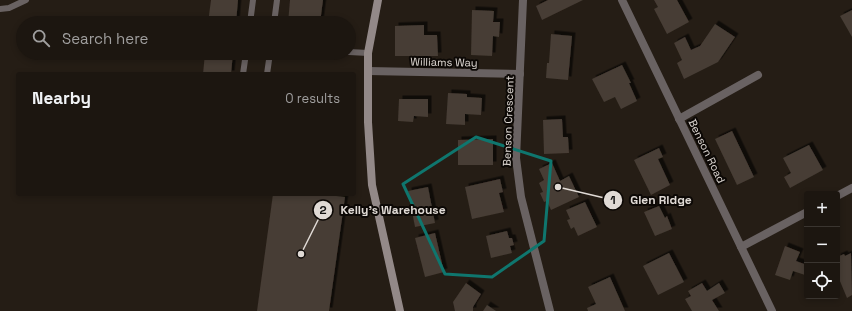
<!DOCTYPE html>
<meta charset="utf-8">
<style>
:root{--surface:#1c1610;--page:#251f19;--text:#f1f3f6;--muted:#a09f9f;--line:#3a3530}
body{margin:0;font-family:"Space Grotesk",sans-serif;background:var(--page);color:var(--text)}
.controls{position:absolute;right:12px;bottom:12px;display:grid;overflow:hidden;border-radius:4px;box-shadow:0 2px 6px #0003}
.controls button{width:36px;height:36px;display:grid;place-items:center;padding:0;border:0;border-bottom:1px solid var(--line);background:var(--surface);color:var(--text);font:20px sans-serif}
.list{margin:0;padding:0;list-style:none}
h2{display:flex;justify-content:space-between;align-items:center;height:52px;margin:0;padding:0 16px;font-size:17px}
h2 small{font-size:13px;font-weight:400;color:var(--muted)}
.icon{flex:none;width:22px;height:22px;fill:none;stroke:currentColor;stroke-width:2;stroke-linecap:round;stroke-linejoin:round}
.map{position:relative;flex:none;width:852px;height:311px;overflow:hidden}
.search{position:absolute;background:var(--surface);box-shadow:0 2px 6px #0003;left:16px;top:16px;width:340px;height:44px;display:flex;align-items:center;gap:10px;box-sizing:border-box;padding:0 14px;border-radius:22px;color:var(--muted);font-size:15px}
.panel{position:absolute;background:var(--surface);box-shadow:0 2px 6px #0003;left:16px;top:72px;width:340px;height:124px;border-radius:4px}
.map>svg:first-child{display:block}
</style>
<div class="map">
<svg width="852" height="311" viewBox="0 0 852 311">
<defs>
<filter id="shadow"><feDropShadow dx="3.5" dy="-3.5" stdDeviation="0" flood-color="#0009"/></filter>
</defs>
<rect width="100%" height="100%" fill="#251d15"/>
<g fill="#463c34" filter="url(#shadow)">
<polygon points="211,0 238,0 236,23 208,23"/>
<polygon points="290,0 323,0 320,23 288,23"/>
<polygon points="548,0 583,0 542,20 536,6"/>
<polygon points="654,0 677,0 689,22 667,34 654,9 658,7"/>
<polygon points="472,10 494,11 493,22 500,22 499,37 493,36 492,56 471,55"/>
<polygon points="852,10 852,37 840,16"/>
<polygon points="715,24 735,37 718,62 684,79 677,63 682,60 674,43 685,37 691,50 700,46"/>
<polygon points="424,25 424,35 437,35 438,56 395,56 395,26"/>
<polygon points="551,34 572,36 568,80 546,78 547,63 549,63"/>
<polygon points="205,53 233,53 231,74 203,74"/>
<polygon points="622,65 631,83 629,83 637,101 621,109 615,97 604,102 592,79"/>
<polygon points="448,93 467,94 467,97 482,98 481,115 465,114 465,125 446,124"/>
<polygon points="399,99 428,99 428,117 414,116 413,122 398,121"/>
<polygon points="562,119 563,137 568,137 569,153 544,154 543,120"/>
<polygon points="732,131 754,177 737,185 715,139"/>
<polygon points="493,139 493,165 458,165 458,140"/>
<polygon points="809,145 823,170 790,188 784,177 791,173 783,158"/>
<polygon points="659,148 663,157 658,159 670,185 651,195 634,160"/>
<polygon points="552,163 560,181 569,176 579,197 551,210 547,201 544,202 540,193 543,192 539,183 544,180 539,169"/>
<polygon points="500,179 503,192 499,193 504,212 472,219 465,187"/>
<polygon points="428,187 435,223 415,227 408,191"/>
<polygon points="273,194 318,194 345,197 329,311 257,311"/>
<polygon points="585,202 597,227 578,236 574,227 571,229 567,220 570,219 566,210"/>
<polygon points="659,206 665,218 667,216 672,229 655,236 644,212"/>
<polygon points="507,231 509,238 512,238 514,245 510,246 512,253 491,258 486,236"/>
<polygon points="435,233 444,272 425,277 415,238"/>
<polygon points="785,246 800,252 796,261 807,265 805,275 793,271 790,280 775,275"/>
<polygon points="669,253 684,282 658,295 643,266"/>
<polygon points="851,253 852,295 847,298 837,274 837,259 838,258 837,257 844,254 845,256"/>
<polygon points="610,277 625,311 588,311 587,308 596,304 588,287"/>
<polygon points="466,283 481,294 473,307 473,311 455,311 453,302"/>
<polygon points="702,283 707,291 719,283 725,293 712,300 719,311 692,311 685,299 691,296 688,291"/>
<polygon points="487,305 496,311 483,311"/>
</g>
<g fill="none" stroke-linecap="round" stroke-linejoin="round">
<g stroke="#696262" stroke-width="6">
<polyline points="0,9 9,8 26,0"/>
<polyline points="250,23 253,0"/>
<polyline points="274,23 277,0"/>
<polyline points="349,52 368,53"/>
<polyline points="243,74 246,53"/>
<polyline points="267,74 270,53"/>
</g>
<g stroke="#696262" stroke-width="8">
<polyline points="523,0 516,158 521,197 550,311"/>
<polyline points="622,0 772,311"/>
<polyline points="368,71 520,74"/>
<polyline points="679,119 758,75"/>
<polyline points="837,196 852,188"/>
<polyline points="741,247 807,212"/>
</g>
<polyline stroke="#938988" stroke-width="8" points="378,0 368,53 368,122 372,185 400,311"/>
</g>
<path fill="none" stroke="#0f766e" stroke-width="3" stroke-linejoin="round" d="M 476,137 L 551,161 L 544,241 L 492,277 L 445,274 L 403,184 Z"/>
<g text-anchor="middle" dominant-baseline="central" stroke-width="4" stroke-linejoin="round" paint-order="stroke">
<g font-size="11" fill="#e0dad5" stroke="#0c0805">
<text transform="translate(444 62) rotate(1)">Williams Way</text>
<text transform="translate(508 121) rotate(-88)">Benson Crescent</text>
<text transform="translate(707 151) rotate(64)">Benson Road</text>
</g>
</g>
<path fill="none" stroke="#e0dad5" stroke-width="1.5" d="M558 187L613 200M301 254L323 210"/>
<g fill="#e0dad5" stroke="#0c0805" stroke-width="1.5">
<circle cx="558" cy="187" r="4"/>
<circle cx="301" cy="254" r="4"/>
<circle cx="613" cy="200" r="10"/>
<circle cx="323" cy="210" r="10"/>
</g>
<g font-size="12" text-anchor="middle" font-weight="bold" fill="#111">
<text x="613" y="204">1</text>
<text x="323" y="214">2</text>
</g>
<g font-size="12" text-anchor="middle" font-weight="bold" fill="#e0dad5" stroke="#0c0805" stroke-width="4" stroke-linejoin="round" paint-order="stroke">
<text x="661" y="204">Glen Ridge</text>
<text x="393" y="214">Kelly's Warehouse</text>
</g>
</svg>
<div class="controls">
<button>+</button>
<button>−</button>
<button><svg class="icon" aria-label="locate" viewBox="0 0 24 24"><circle cx="12" cy="12" r="6"/><path d="M12 2v4M12 18v4M2 12h4M18 12h4"/></svg></button>
</div>
<div class="search"><svg class="icon" aria-label="search" viewBox="0 0 24 24"><circle cx="10" cy="10" r="6"/><path d="M15 15l6 6"/></svg>Search here</div>
<section class="panel">
<h2>Nearby<small>0 results</small></h2>
<ul class="list">
</ul>
</section>
</div>
